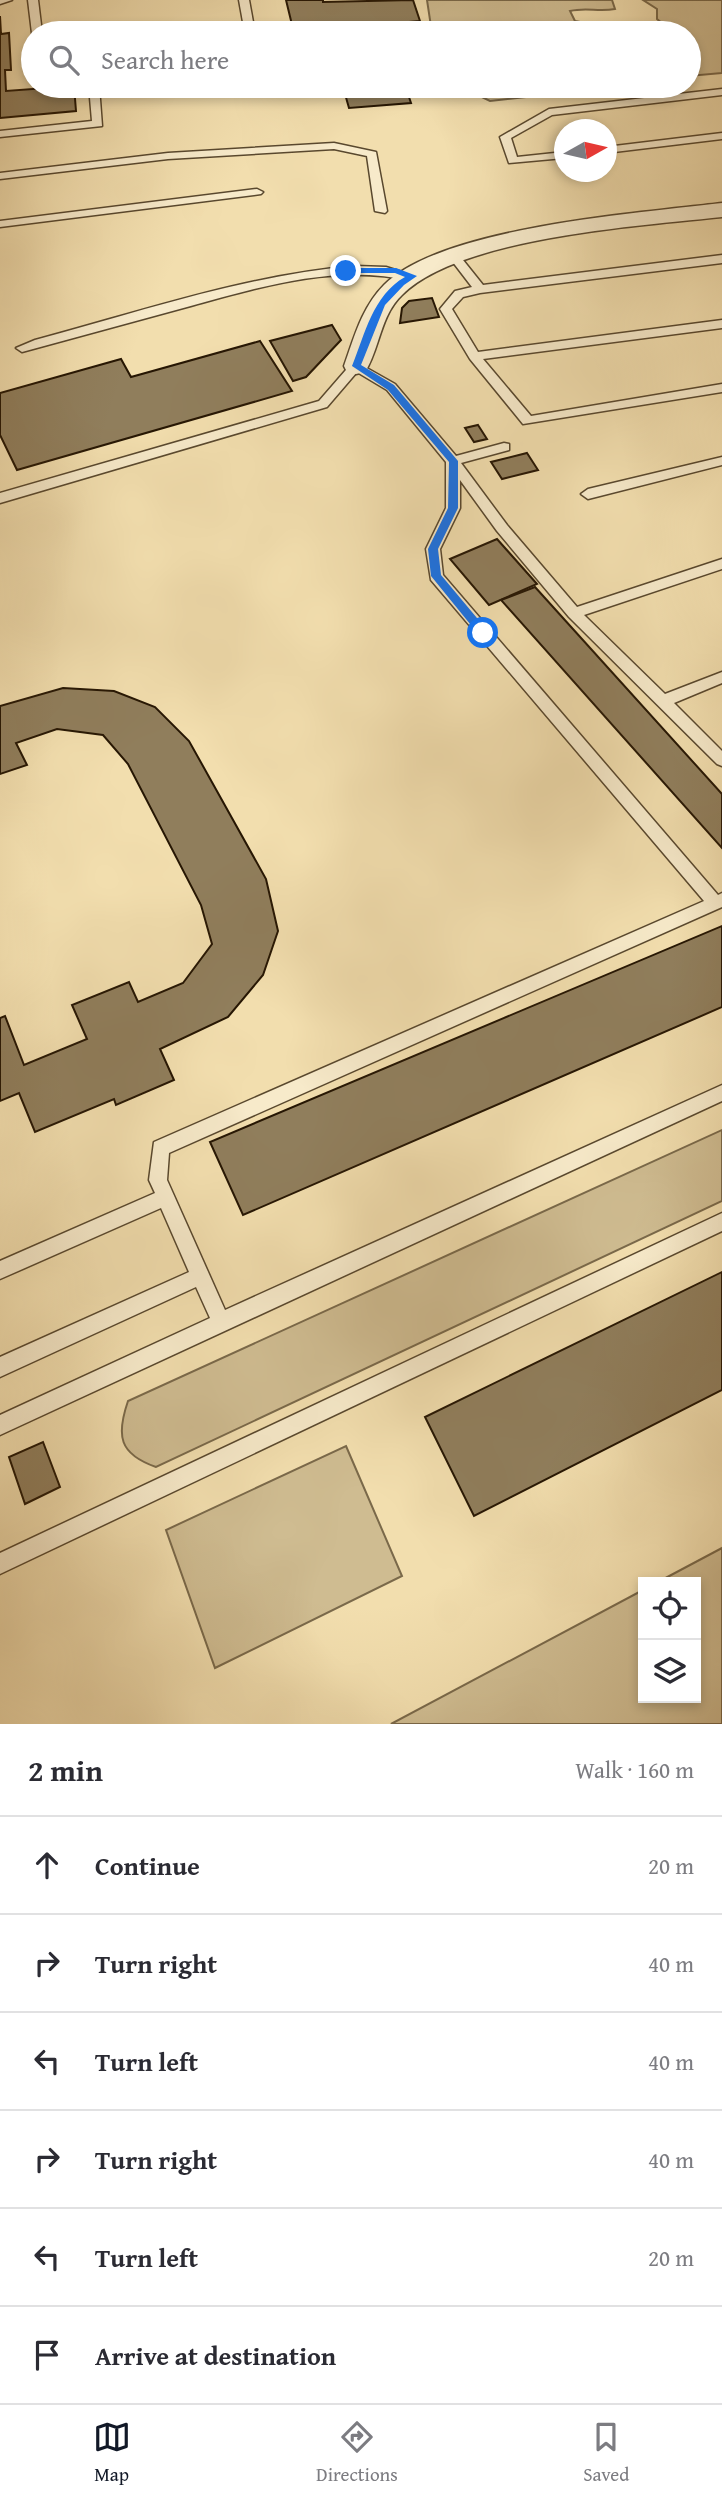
<!DOCTYPE html>
<meta charset="utf-8">
<style>
:root{--surface:#fff;--page:#f2f2f3;--text:#2b2b33;--muted:#7c7c81;--line:#e1e1e2;--accent:#111827}
body{margin:0;font-family:"Gentium Book Plus",serif;background:var(--page);color:var(--text)}
.controls{position:absolute;right:21px;bottom:21px;display:grid;overflow:hidden;border-radius:0px;box-shadow:0 4px 10px #0003}
.controls button{width:63px;height:63px;display:grid;place-items:center;padding:0;border:0;border-bottom:2px solid var(--line);background:var(--surface);color:var(--text);font:35px sans-serif}
.compass{position:absolute;left:554px;top:119px;width:63px;height:63px;border-radius:50%;background:var(--surface);box-shadow:0 4px 10px #0003;rotate:82deg}
.stop{position:absolute;width:21px;height:21px;margin:-16px;border:5px solid #1a73e8;border-radius:50%;background:#fff}
.stop.end{background:#1a73e8;border-color:#fff;box-shadow:0 2px 7px #0008}
.list{margin:0;padding:0;list-style:none}
h2{display:flex;justify-content:space-between;align-items:center;height:91px;margin:0;padding:0 28px;font-size:30px}
h2 small{font-size:23px;font-weight:400;color:var(--muted)}
.list li{display:grid;grid-template-columns:46px 1fr auto;gap:21px;align-items:center;box-sizing:border-box;height:98px;padding:0 28px;border-top:2px solid var(--line)}
.list b{display:block;font-size:26px;white-space:nowrap}
.list em{font-size:23px;font-style:normal;color:var(--muted)}
.icon{flex:none;width:38px;height:38px;fill:none;stroke:currentColor;stroke-width:2;stroke-linecap:round;stroke-linejoin:round}
.map{position:relative;flex:none;width:722px;height:1724px;overflow:hidden}
.search{position:absolute;background:var(--surface);box-shadow:0 4px 10px #0003;left:21px;right:21px;top:21px;height:77px;display:flex;align-items:center;gap:18px;box-sizing:border-box;padding:0 24px;border-radius:38px;color:var(--muted);font-size:26px}
.sheet{height:679px;background:var(--surface)}
nav{display:flex;justify-content:space-around;align-items:center;box-sizing:border-box;height:98px;border-top:2px solid var(--line);background:var(--surface);font-size:19px;color:var(--muted)}
nav a{display:grid;justify-items:center;gap:4px}
nav .on{color:var(--accent)}
.map>svg:first-child{display:block}
</style>
<div class="map">
<svg width="722" height="1724" viewBox="0 0 722 1724">
<rect width="100%" height="100%" fill="#f2deae"/>
<filter id="stains"><feTurbulence type="fractalNoise" baseFrequency=".00286" numOctaves="4"/><feColorMatrix values="0 0 0 0 .2 0 0 0 0 .09 0 0 0 0 .02 0 0 0 .5 -.17"/></filter>
<radialGradient id="worn" r=".72"><stop offset=".6" stop-color="#630" stop-opacity="0"/><stop offset="1" stop-color="#630" stop-opacity=".3"/></radialGradient>
<g fill="#cfbc91" stroke="#7a694a" stroke-width="2">
<path d="M 427,0 L 612,0 L 615,9 C 598,12 586,7 570,11 L 575,21 L 585,23 L 588,29 L 613,33 L 432,33 Z"/>
<polygon points="643,0 722,0 722,73 689,76 689,33 674,33 657,19 657,9"/>
<polygon points="468,86 627,86 490,101 467,90"/>
<path d="M 722,1130 L 722,1201 L 156,1467 C 119,1454 116,1436 128,1401 Z"/>
<polygon points="346,1446 402,1576 215,1668 166,1530"/>
<polygon points="722,1548 722,1724 391,1724 643,1590 643,1698 696,1698 696,1582 658,1582"/>
</g>
<g fill="#907e5c" stroke="#261603" stroke-width="2">
<polygon points="286,0 323,0 323,2 413,0 420,21 399,23 400,29 361,31 359,28 331,30 332,33 294,33"/>
<polygon points="0,16 1,34 9,33 11,70 5,70 6,91 74,86 76,111 0,118"/>
<polygon points="406,88 411,103 349,108 345,94"/>
<polygon points="432,298 439,317 400,323 402,308 409,301"/>
<polygon points="332,325 341,340 306,377 293,381 270,341"/>
<polygon points="260,341 292,391 17,470 0,435 0,393 121,359 131,377"/>
<polygon points="478,425 487,439 474,442 465,428"/>
<polygon points="527,453 538,470 502,479 491,462"/>
<polygon points="497,539 537,584 489,605 450,559"/>
<polygon points="535,587 722,794 722,848 501,600"/>
<polygon points="63,688 114,691 155,707 189,741 266,879 278,931 263,975 228,1017 160,1049 174,1080 116,1105 114,1099 35,1132 19,1093 0,1101 0,1018 5,1016 24,1065 87,1039 72,1005 129,982 138,1002 183,983 212,944 201,905 128,764 103,735 57,729 16,743 27,765 0,774 0,706"/>
<polygon points="722,926 722,1007 243,1215 210,1142"/>
<polygon points="722,1272 722,1390 474,1516 425,1417"/>
<polygon points="43,1442 60,1487 25,1504 9,1457"/>
</g>
<g fill="none" stroke-linecap="round" stroke-linejoin="round">
<defs>
<g id="lane">
<polygon points="0,0 12,0 0,4"/>
<polygon points="28,0 38,0 42,33 32,33"/>
<polygon points="239,0 249,0 255,33 245,33"/>
<polygon points="89,86 99,86 102,126 0,137 0,131 92,121"/>
<polygon points="722,89 722,95 552,115 511,138 517,157 564,152 564,158 509,163 500,137 549,109"/>
<polygon points="722,133 722,139 606,153 606,147"/>
<polygon points="334,143 376,152 387,211 385,213 375,211 367,156 334,149 168,159 0,179 0,173 168,153"/>
<polygon points="257,189 263,192 261,194 0,227 0,221"/>
<polygon points="455,253 459,255 483,285 722,255 722,263 480,293 463,297 452,309 478,352 722,320 722,328 483,359 531,416 722,384 722,392 523,424 470,359 440,309 455,291 472,287 449,257"/>
<path d="M 355,266 L 386,267 L 418,277 L 412,281 C 336,263 260,287 187,307 C 132,322 77,337 22,352 L 16,348 L 35,340 C 140,312 246,275 355,266 Z"/>
<polygon points="356,362 395,384 456,456 504,443 509,444 509,450 461,463 507,525 577,607 722,559 722,569 584,615 665,694 722,672 722,683 674,703 722,751 722,766 717,764 569,617 497,531 460,480 460,508 440,549 443,575 718,895 722,893 722,907 169,1153 167,1180 225,1310 722,1085 722,1101 0,1435 0,1415 210,1318 196,1287 0,1377 0,1357 189,1272 161,1208 0,1279 0,1261 155,1193 149,1180 154,1142 704,901 431,580 426,549 446,508 446,462 387,390 357,372 327,407 0,503 0,493 319,401 352,363"/>
<polygon points="722,457 722,465 588,499 581,494 588,489"/>
<polygon points="722,1213 722,1231 0,1574 0,1553"/>
</g>
<path id="street" d="M 722,203 L 722,217 C 641,226 460,237 402,295 C 380,316 380,348 365,372 L 356,374 L 347,372 L 344,366 C 354,338 362,307 384,285 C 442,227 639,213 722,203 Z"/>
</defs>
<use href="#lane" stroke="#59482e" stroke-width="3"/>
<use href="#street" stroke="#59482e" stroke-width="3"/>
<use href="#lane" fill="#f7eaca" fill-rule="evenodd"/>
<use href="#street" fill="#f7eaca" fill-rule="evenodd"/>
</g>
<path fill="#1a73e8" d="M 346,268 L 396,268 L 417,276 L 404,285 L 385,305 L 361,365 L 394,385 L 458,461 L 458,508 L 438,549 L 441,575 L 487,630 L 487,635 L 479,635 L 431,576 L 428,549 L 448,508 L 449,462 L 388,390 L 352,366 C 365,334 373,295 405,277 L 395,273 L 343,273 Z"/>
<rect width="100%" height="100%" filter="url(#stains)"/>
<rect width="100%" height="100%" fill="url(#worn)"/>
</svg>
<div class="controls">
<button><svg class="icon" aria-label="locate" viewBox="0 0 24 24"><circle cx="12" cy="12" r="6"/><path d="M12 2v4M12 18v4M2 12h4M18 12h4"/></svg></button>
<button><svg class="icon" aria-label="layers" viewBox="0 0 24 24"><path d="M12 4l9 5-9 5-9-5zM3 14l9 5 9-5"/></svg></button>
</div>
<svg class="compass" viewBox="-18 -18 36 36"><path d="M0-13l5 13h-10z" fill="#e53935"/><path d="M0 13l5-13h-10z" fill="#7c7c81"/></svg>
<div class="stop" style="left:483px;top:633px"></div>
<div class="stop end" style="left:346px;top:271px"></div>
<div class="search"><svg class="icon" aria-label="search" viewBox="0 0 24 24"><circle cx="10" cy="10" r="6"/><path d="M15 15l6 6"/></svg>Search here</div>
</div>
<section class="sheet">
<h2>2 min<small>Walk · 160 m</small></h2>
<ul class="list">
<li><svg class="icon" aria-label="ahead" viewBox="0 0 24 24"><path d="M12 20V5M6 11l6-6 6 6"/></svg><div><b>Continue</b></div><em>20 m</em></li>
<li><svg class="icon" aria-label="right" viewBox="0 0 24 24"><path d="M7 20v-9h11M14 6l5 5-5 5"/></svg><div><b>Turn right</b></div><em>40 m</em></li>
<li><svg class="icon" aria-label="left" viewBox="0 0 24 24"><path d="M17 20v-9H6M10 6l-5 5 5 5"/></svg><div><b>Turn left</b></div><em>40 m</em></li>
<li><svg class="icon" aria-label="right" viewBox="0 0 24 24"><path d="M7 20v-9h11M14 6l5 5-5 5"/></svg><div><b>Turn right</b></div><em>40 m</em></li>
<li><svg class="icon" aria-label="left" viewBox="0 0 24 24"><path d="M17 20v-9H6M10 6l-5 5 5 5"/></svg><div><b>Turn left</b></div><em>20 m</em></li>
<li><svg class="icon" aria-label="arrive" viewBox="0 0 24 24"><path d="M6 21V4h12l-3 4 3 4H6"/></svg><div><b>Arrive at destination</b></div></li>
</ul>
</section>
<nav>
<a class="on"><svg class="icon" aria-label="map" viewBox="0 0 24 24"><path d="M3 6l6-2 6 2 6-2v14l-6 2-6-2-6 2zM9 4v14M15 6v14"/></svg>Map</a>
<a><svg class="icon" aria-label="directions" viewBox="0 0 24 24"><path d="M12 3l9 9-9 9-9-9zM9 14v-3h6M13 9l2 2-2 2"/></svg>Directions</a>
<a><svg class="icon" aria-label="saved" viewBox="0 0 24 24"><path d="M7 4h10v16l-5-4-5 4z"/></svg>Saved</a>
</nav>
